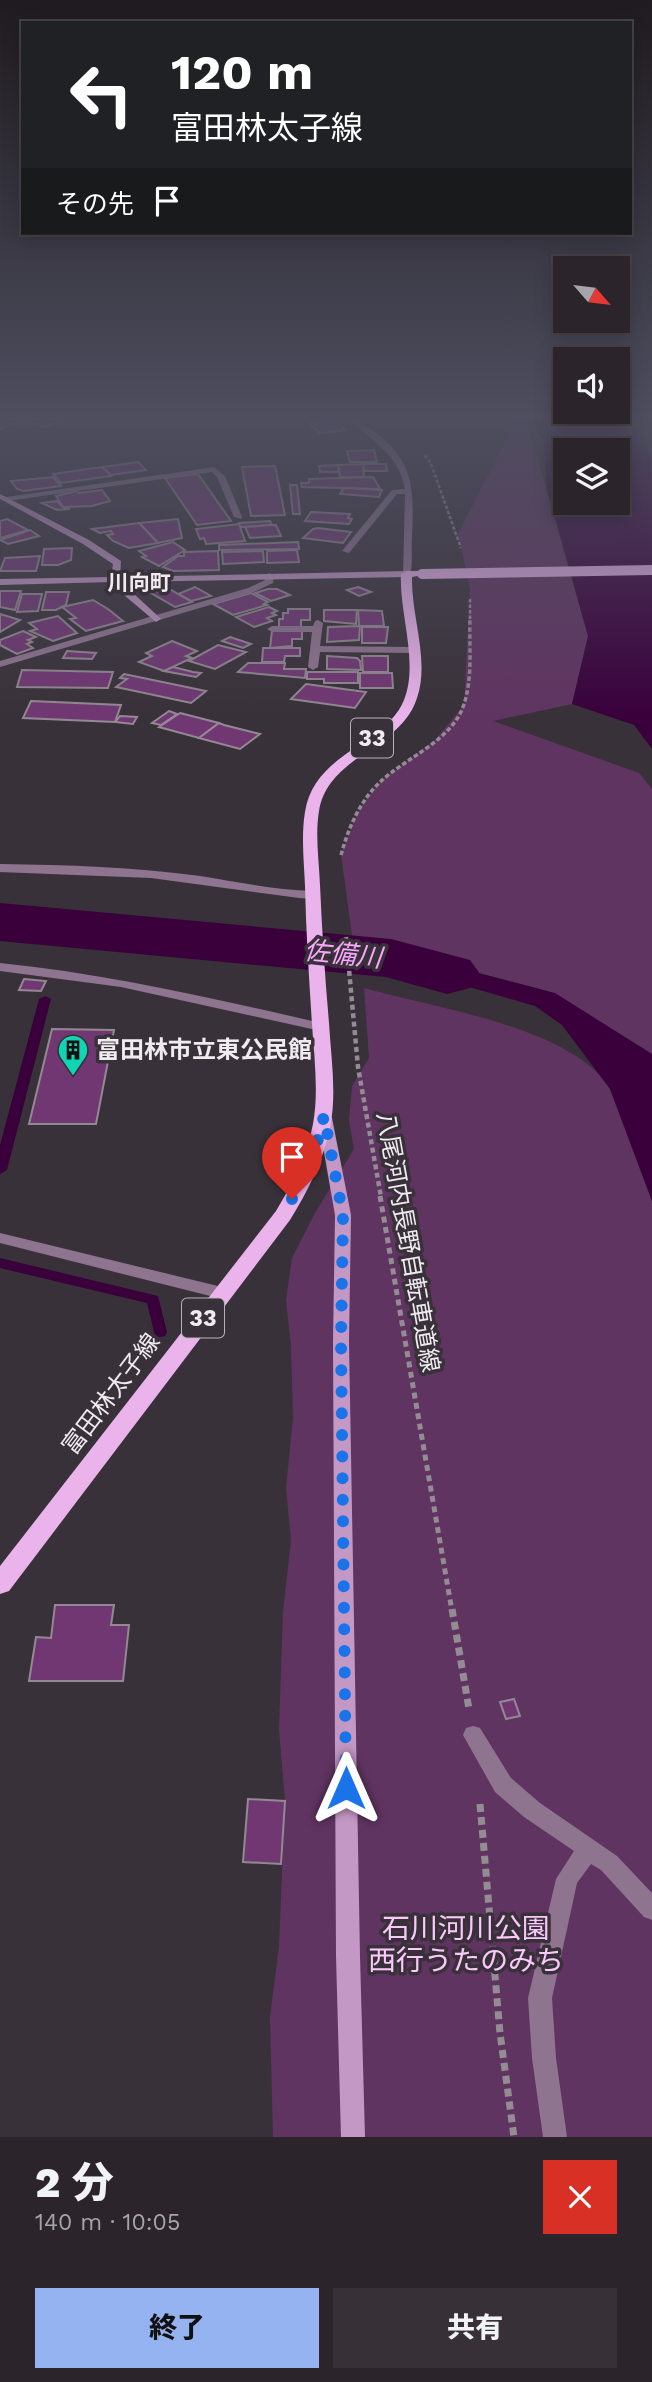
<!DOCTYPE html>
<html lang="ja">
<meta charset="utf-8">
<style>
body{margin:0;font-family:"Work Sans","Noto Sans JP",sans-serif;background:#373137;color:#f1f3f6;height:100vh;display:flex;flex-direction:column;font-size:26px;white-space:nowrap}
*{box-sizing:border-box;margin:0}
p{font-size:23px;color:#a6a5a9}
.icon{flex:none;width:38px;height:38px;fill:none;stroke:currentColor;stroke-width:2;stroke-linecap:round;stroke-linejoin:round}
.map{position:relative;height:2137px;overflow:hidden}
.side{display:flex;flex-direction:column;background:#2b252b;flex:1}
.side>*{flex:none}
.hud{position:absolute;left:21px;top:21px;width:611px;height:214px;border-radius:0px;box-shadow:0 4px 18px #0003,0 0 0 2px #474247;background:#202124;color:#fff;overflow:hidden}
.needle{width:46px;rotate:118deg}
.controls{position:absolute;left:553px;top:256px;display:grid;gap:14px}
.controls a{display:grid;place-items:center;width:77px;height:77px;border-radius:0px;background:#2b252b;box-shadow:0 4px 18px #0003,0 0 0 2px #474247;font-size:35px}
.pin{position:absolute;display:grid;place-items:center;width:60px;height:60px;color:#fff;margin:-72px -30px;border-radius:50% 50% 50% 0;rotate:-45deg;box-shadow:0 0 7px #0007}
.pin .icon{rotate:45deg}
.me{position:absolute;width:77px;margin:-38px;rotate:0deg;stroke-linejoin:round;filter:drop-shadow(0 0 5px #0008)}
.turn{display:flex;align-items:center;gap:24px;height:147px;padding:0 35px;font-size:32px}
.turn .icon{width:91px;height:91px;stroke-width:2.5}
.turn b{display:block;font-size:49px;line-height:60px}
.then{display:flex;align-items:center;height:66px;padding:0 35px;background:#0003;gap:14px;font-size:26px}
.round{display:grid;place-items:center;flex:none;width:74px;height:74px;border-radius:0px;background:#373137}
.headline{display:flex;align-items:center;justify-content:space-between;height:119px;padding:0 35px}
h1{font-size:42px;font-weight:800;line-height:52px}
.primary-button{display:flex;gap:14px;margin-top:auto;padding:14px 35px}
.primary-button a{flex:1;height:80px;border-radius:0px;background:#95b2f1;color:#111;font-size:28px;font-weight:800;line-height:80px;text-align:center}
.primary-button a+a{background:#373137;color:#f1f3f6}
.map>svg:first-child{display:block}
.green{fill:#603461}
.water{fill:#39003c;fill-rule:evenodd}
.lines{fill:none;stroke-linecap:round;stroke-linejoin:round}
.stream{fill:#39003c;fill-rule:evenodd}
.river{fill:#39003c;fill-rule:evenodd}
.building{fill:#713773;stroke:#938992;stroke-width:2}
.path-far4{stroke:#938c93;stroke-width:2.5;stroke-dasharray:3.5 2;stroke-linecap:butt}
.path-far3{stroke:#938c93;stroke-width:3.5;stroke-dasharray:4.5 2.5;stroke-linecap:butt}
.path-far2{stroke:#938c93;stroke-width:4.5;stroke-dasharray:5 3.5;stroke-linecap:butt}
.path-far1{stroke:#938c93;stroke-width:5;stroke-dasharray:6 4.5;stroke-linecap:butt}
.path{stroke:#938c93;stroke-width:7;stroke-dasharray:8 5;stroke-linecap:butt}
.lane{fill:#8f7490;fill-rule:evenodd}
.street{fill:#8f7490;fill-rule:evenodd}
.secondary{fill:#c398c4;fill-rule:evenodd}
.primary{fill:#ebb3ec;fill-rule:evenodd}
.primary-bridge{stroke:#ebb3ec;stroke-width:10}
.route{stroke:#1a73e8;stroke-width:12;stroke-dasharray:0 21.6}
.labels{text-anchor:middle;dominant-baseline:central;stroke-width:7;stroke-linejoin:round;paint-order:stroke}
.far-neighbourhood-label{font-size:21px;font-weight:bold;fill:#f0ebf0;stroke:#393139}
.shield{fill:#393139;stroke:#b9b3b9;stroke-width:2}
.shield-label{font-size:23px;font-weight:bold;fill:#f0ebf0}
.poi-label{font-size:24px;font-weight:bold;fill:#f0ebf0;stroke:#393139;text-anchor:start}
.street-label{font-size:24px;fill:#f0ebf0;stroke:#393139}
.water-label{font-size:26px;font-style:italic;fill:#fba7fc;stroke:#393139}
.near-park-label{font-size:28px;fill:#fac8fb;stroke:#393139}
</style>
<div class="map">
<svg width="652" height="2137" viewBox="0 0 652 2137">
<rect width="100%" height="100%" fill="#393139"/>
<g class="green">
<polygon points="499,419 526,419 588,636 572,704 493,721 639,773 652,789 652,1054 540,989 391,950 354,950 341,854 358,811 371,793 384,778 436,739 464,705 470,588 458,534 508,436"/>
<path d="M364,988c66,19 210,39 246,101l42,112v936h-379l-3,-120 9,-71 6,-145 -6,-72 4,-117 8,-72 -5,-52 7,-70 -2,-72 -5,-46 6,-42 23,-45 39,-64 -5,-29 3,-34 17,-28z"/>
</g>
<g class="water">
<path d="M531,419h97l24,38v292l-18,-24 -62,-21 16,-68 -42,-151 -2,-42zM565,450h53v52h-53z"/>
<polygon points="354,950 391,950 555,993 652,1054 652,1201 610,1089 562,1025 535,1006 389,964 356,959"/>
</g>
<g class="lines">
<g class="stream">
<polygon points="45,996 51,999 7,1170 0,1174 0,1145 39,999"/>
<polygon points="0,1258 158,1296 167,1332 165,1336 160,1337 155,1336 147,1303 0,1268"/>
</g>
<polygon class="river" points="0,903 391,939 470,960 480,974 470,988 447,994 386,977 0,941"/>
</g>
<g class="building">
<polygon points="0,419 31,419 0,429"/>
<polygon points="31,419 59,419 64,420 44,427 25,421"/>
<polygon points="334,420 346,430 320,433 309,423"/>
<polygon points="374,450 377,462 350,462 347,451"/>
<polygon points="138,462 146,470 111,475 103,467"/>
<polygon points="363,464 386,464 387,471 364,471"/>
<polygon points="363,464 364,477 340,477 338,465"/>
<polygon points="338,465 339,472 320,472 319,466"/>
<polygon points="275,466 285,515 251,516 242,467"/>
<polygon points="102,467 111,476 61,483 53,474"/>
<polygon points="198,474 231,521 197,525 165,478"/>
<polygon points="53,477 61,486 24,491 17,489 11,481"/>
<polygon points="373,477 380,489 302,487 301,483 309,483 309,479"/>
<polygon points="290,485 297,485 300,514 293,514"/>
<polygon points="344,488 382,490 379,497 340,494"/>
<polygon points="102,490 110,501 92,506 63,507 56,496 77,491 79,493"/>
<polygon points="57,501 63,507 70,509 57,510 42,503"/>
<polygon points="311,512 350,514 348,518 352,519 349,524 305,521"/>
<polygon points="7,519 28,530 0,538 0,521"/>
<polygon points="178,519 182,538 158,543 139,523"/>
<polygon points="270,521 272,525 245,527 240,527 239,523"/>
<polygon points="139,523 158,543 129,548 113,541 107,535 113,534 111,531 100,533 92,529"/>
<polygon points="239,524 245,541 206,544 204,538 200,539 196,529"/>
<polygon points="272,525 276,525 281,536 250,538 245,527"/>
<polygon points="318,528 351,532 343,543 303,538 313,529"/>
<polygon points="30,530 39,536 8,544 0,540"/>
<polygon points="173,542 185,550 159,566 142,557 146,556 139,551"/>
<polygon points="298,542 299,549 219,550 219,545"/>
<polygon points="72,548 71,560 58,565 42,565 44,549"/>
<polygon points="297,550 299,562 267,563 267,551"/>
<polygon points="218,551 219,570 173,571 163,567 178,556 184,556 184,552"/>
<polygon points="263,551 264,562 223,564 222,552"/>
<polygon points="40,556 36,571 0,571 5,558"/>
<polygon points="195,587 211,596 191,601 178,594"/>
<polygon points="358,587 371,592 359,596 347,590"/>
<polygon points="168,588 178,594 192,602 175,607 151,593"/>
<polygon points="268,589 277,589 290,595 271,601 255,593"/>
<polygon points="0,591 21,591 15,610 0,607"/>
<polygon points="46,592 69,592 66,605 56,610 42,610"/>
<polygon points="251,593 268,602 264,604 267,605 233,615 213,604"/>
<polygon points="22,594 42,594 38,611 17,612"/>
<polygon points="93,600 108,609 123,621 86,631 70,619 76,618 62,607"/>
<polygon points="269,607 277,611 272,613 276,615 267,618 272,621 254,627 236,617"/>
<polygon points="288,609 310,609 310,620 301,620 301,627 279,627 279,619 283,619 283,613 288,613"/>
<polygon points="324,610 357,610 356,624 324,621"/>
<polygon points="358,610 382,611 384,626 359,626"/>
<polygon points="0,614 20,620 0,632"/>
<polygon points="58,616 77,633 53,641 30,631 37,629 29,623"/>
<polygon points="360,626 359,640 327,642 328,627"/>
<polygon points="362,627 388,627 386,643 362,643"/>
<polygon points="23,631 36,637 28,640 32,642 27,644 33,648 17,654 0,645 0,640"/>
<polygon points="272,631 302,631 302,639 292,639 292,646 270,648"/>
<polygon points="230,637 251,644 243,648 222,641"/>
<polygon points="172,641 197,651 186,656 192,658 164,671 139,662 152,656 146,653"/>
<polygon points="218,645 246,652 215,669 189,661"/>
<polygon points="263,648 300,648 300,656 285,656 284,662 262,662"/>
<polygon points="67,651 96,653 92,659 63,658"/>
<polygon points="327,656 357,658 360,661 361,670 327,669"/>
<polygon points="362,656 388,656 388,672 363,672"/>
<polygon points="248,663 285,663 284,669 306,669 305,678 238,672"/>
<polygon points="173,667 193,672 201,673 196,677 164,671"/>
<polygon points="22,670 113,672 108,688 17,687"/>
<polygon points="307,672 358,672 358,683 324,683 324,679 307,679"/>
<polygon points="360,673 392,673 393,688 360,688"/>
<polygon points="124,674 206,691 191,703 116,687 127,679 120,678"/>
<polygon points="306,684 366,692 355,708 291,699"/>
<polygon points="31,701 121,705 115,722 23,718"/>
<polygon points="169,711 177,714 161,725 152,723"/>
<polygon points="180,713 219,723 199,738 159,727"/>
<polygon points="120,716 137,717 133,724 115,722"/>
<polygon points="219,723 224,725 260,734 240,749 199,738"/>
<polygon points="24,979 46,981 41,991 19,990"/>
<polygon points="52,1029 114,1030 96,1124 29,1124"/>
<polygon points="55,1605 114,1605 111,1625 129,1625 123,1681 29,1681 36,1637 51,1638"/>
<polygon points="514,1699 520,1716 506,1719 500,1702"/>
<polygon points="248,1799 285,1801 281,1864 243,1862"/>
</g>
<g class="lines">
<g class="path-far4">
<polyline points="425,455 431,464 461,548"/>
<polyline points="470,619 470,597"/>
</g>
<path class="path-far3" d="M341,855c7,-26 18,-52 37,-71 26,-26 75,-43 86,-80 9,-27 5,-59 6,-87"/>
<polyline class="path-far2" points="346,937 358,1067 381,1197"/>
<polyline class="path-far1" points="380,1196 452,1611"/>
<g class="path">
<polyline points="452,1609 469,1709"/>
<polyline points="480,1804 500,2033 514,2137"/>
</g>
<polygon class="lane" points="0,1233 222,1287 228,1289 230,1293 228,1297 222,1299 0,1243"/>
<g class="street">
<path d="M348,419c11,0 16,5 24,11 43,31 42,59 40,107 -1,13 1,27 -2,39l-7,-2 2,-80h-8l-48,59 -7,-2 50,-61 13,-1c-6,-35 -33,-48 -57,-70z"/>
<polygon points="214,467 225,476 242,517 241,519 234,517 217,477 212,472 7,501 3,499 7,497"/>
<polygon points="270,573 274,576 273,583 254,592 0,667 0,661 248,588 265,580 267,574"/>
<polygon points="318,620 323,623 320,646 412,647 417,650 412,653 320,652 318,667 313,670 308,667 312,632 272,632 267,629 272,626 313,626 315,621"/>
<path d="M0,864c67,1 134,3 200,12 38,6 75,14 113,15l6,4 -6,4 -14,-1 -148,-20 -151,-6z"/>
<path d="M0,963c109,11 215,36 321,60l7,4 -7,4 -200,-44 -121,-16z"/>
<polygon points="473,1726 480,1728 511,1778 540,1803 617,1856 652,1893 652,1920 644,1917 601,1870 591,1864 577,1883 552,1998 556,2058 567,2137 543,2137 532,2058 528,1998 556,1879 574,1851 524,1817 495,1792 463,1735 466,1728"/>
</g>
<g class="secondary">
<polygon points="0,494 89,540 121,561 120,577 407,571 411,574 407,577 121,582 159,617 161,619 156,622 118,590 112,582 0,585 0,579 111,577 113,564 83,544 0,499"/>
<polygon points="325,1113 332,1118 351,1215 349,1342 360,1956 365,2137 341,2137 336,1956 333,1342 335,1215 318,1118"/>
</g>
<path class="primary" d="M407,571h15l6,3 -16,3c-1,40 18,83 5,121 -16,51 -89,57 -98,113 -4,24 0,50 1,74 2,46 5,92 9,138 2,35 8,70 1,105 -7,33 -22,63 -40,92l-281,371 -9,3v-28l276,-355c16,-27 31,-55 37,-87 6,-33 1,-67 -1,-100 -3,-46 -6,-92 -7,-138 -1,-24 -4,-50 0,-74 9,-60 81,-67 99,-112 15,-38 -5,-86 -3,-126z"/>
<polyline class="primary-bridge" points="422,574 652,570"/>
</g>
<linearGradient id="sky" x2="0" y2="1"><stop stop-color="#1f1b1f"/><stop offset="0.58" stop-color="#4e4e5f"/><stop offset="1" stop-color="#4e4e5f" stop-opacity="0"/></linearGradient>
<rect width="652" height="718" fill="url(#sky)"/>
<g class="lines">
<polyline class="route" points="292,1199 312,1162 324,1116 343,1215 341,1342 346,1788"/>
</g>
<defs>
<g id="building-pin" transform="scale(1.575)"><path d="M0 17L-7.5 6A9.5 9.5 0 1 1 7.5 6Z" fill="#10d5b4" stroke="#393139"/><path d="M-4-6H4V6H1V3H-1V6H-4ZM-2.5-4.3h1.7v1.8h-1.7ZM.8-4.3h1.7v1.8H.8ZM-2.5-1h1.7V.8h-1.7ZM.8-1h1.7V.8H.8Z" fill="#111"/></g>
</defs>
<g fill-rule="evenodd">
<use href="#building-pin" x="73" y="1050"/>
</g>
<g class="labels">
<g class="far-neighbourhood-label">
<text x="139" y="582">川向町</text>
</g>
<g class="shield">
<rect x="351" y="718.5" width="42" height="39" rx="5"/>
<rect x="182" y="1298.5" width="42" height="39" rx="5"/>
</g>
<g class="shield-label">
<text x="372" y="738">33</text>
<text x="203" y="1318">33</text>
</g>
<g class="poi-label">
<text x="96" y="1050">富田林市立東公民館</text>
</g>
<g class="street-label">
<text transform="translate(408 1242) rotate(80)">八尾河内長野自転車道線</text>
<text transform="translate(111 1394) rotate(-53)">富田林太子線</text>
</g>
<g class="water-label">
<text transform="translate(343 954) rotate(6)">佐備川</text>
</g>
<g class="near-park-label">
<text x="466" y="1928">石川河川公園<tspan x="466" dy="32">西行うたのみち</tspan></text>
</g>
</g>
</svg>
<div class="controls">
<a><svg class="needle" viewBox="-14 -14 28 28"><path d="M0-13l5 13h-10z" fill="#e53935"/><path d="M0 13l5-13h-10z" fill="#a6a5a9"/></svg></a>
<a><svg class="icon" aria-label="sound" viewBox="0 0 24 24"><path d="M4 9h4l5-4v14l-5-4H4zM17 9q2 3 0 6"/></svg></a>
<a><svg class="icon" aria-label="layers" viewBox="0 0 24 24"><path d="M12 4l9 5-9 5-9-5zM3 14l9 5 9-5"/></svg></a>
</div>
<div class="pin" style="left:292px;top:1199px;background:#d93025"><svg class="icon" aria-label="arrive" viewBox="0 0 24 24"><path d="M6 21V4h12l-3 4 3 4H6"/></svg></div>
<svg class="me" style="left:346px;top:1788px" viewBox="-20 -20 40 40"><path d="M0-17L14 15 0 8-14 15z" fill="#1a73e8" stroke="#fff" stroke-width="4"/></svg>
<div class="hud">
<div class="turn"><svg class="icon" aria-label="left" viewBox="0 0 24 24"><path d="M17 20v-9H6M10 6l-5 5 5 5"/></svg><div><b>120 m</b>富田林太子線</div></div>
<div class="then">その先<svg class="icon" aria-label="arrive" viewBox="0 0 24 24"><path d="M6 21V4h12l-3 4 3 4H6"/></svg></div>
</div>
</div>
<section class="side">
<div class="headline"><div><h1>2 分</h1><p>140 m · 10:05</p></div><a class="round" style="background:#d93025;color:#fff"><svg class="icon" aria-label="close" viewBox="0 0 24 24"><path d="M6 6l12 12M18 6L6 18"/></svg></a></div>
<div class="primary-button"><a>終了</a><a>共有</a></div>
</section>
